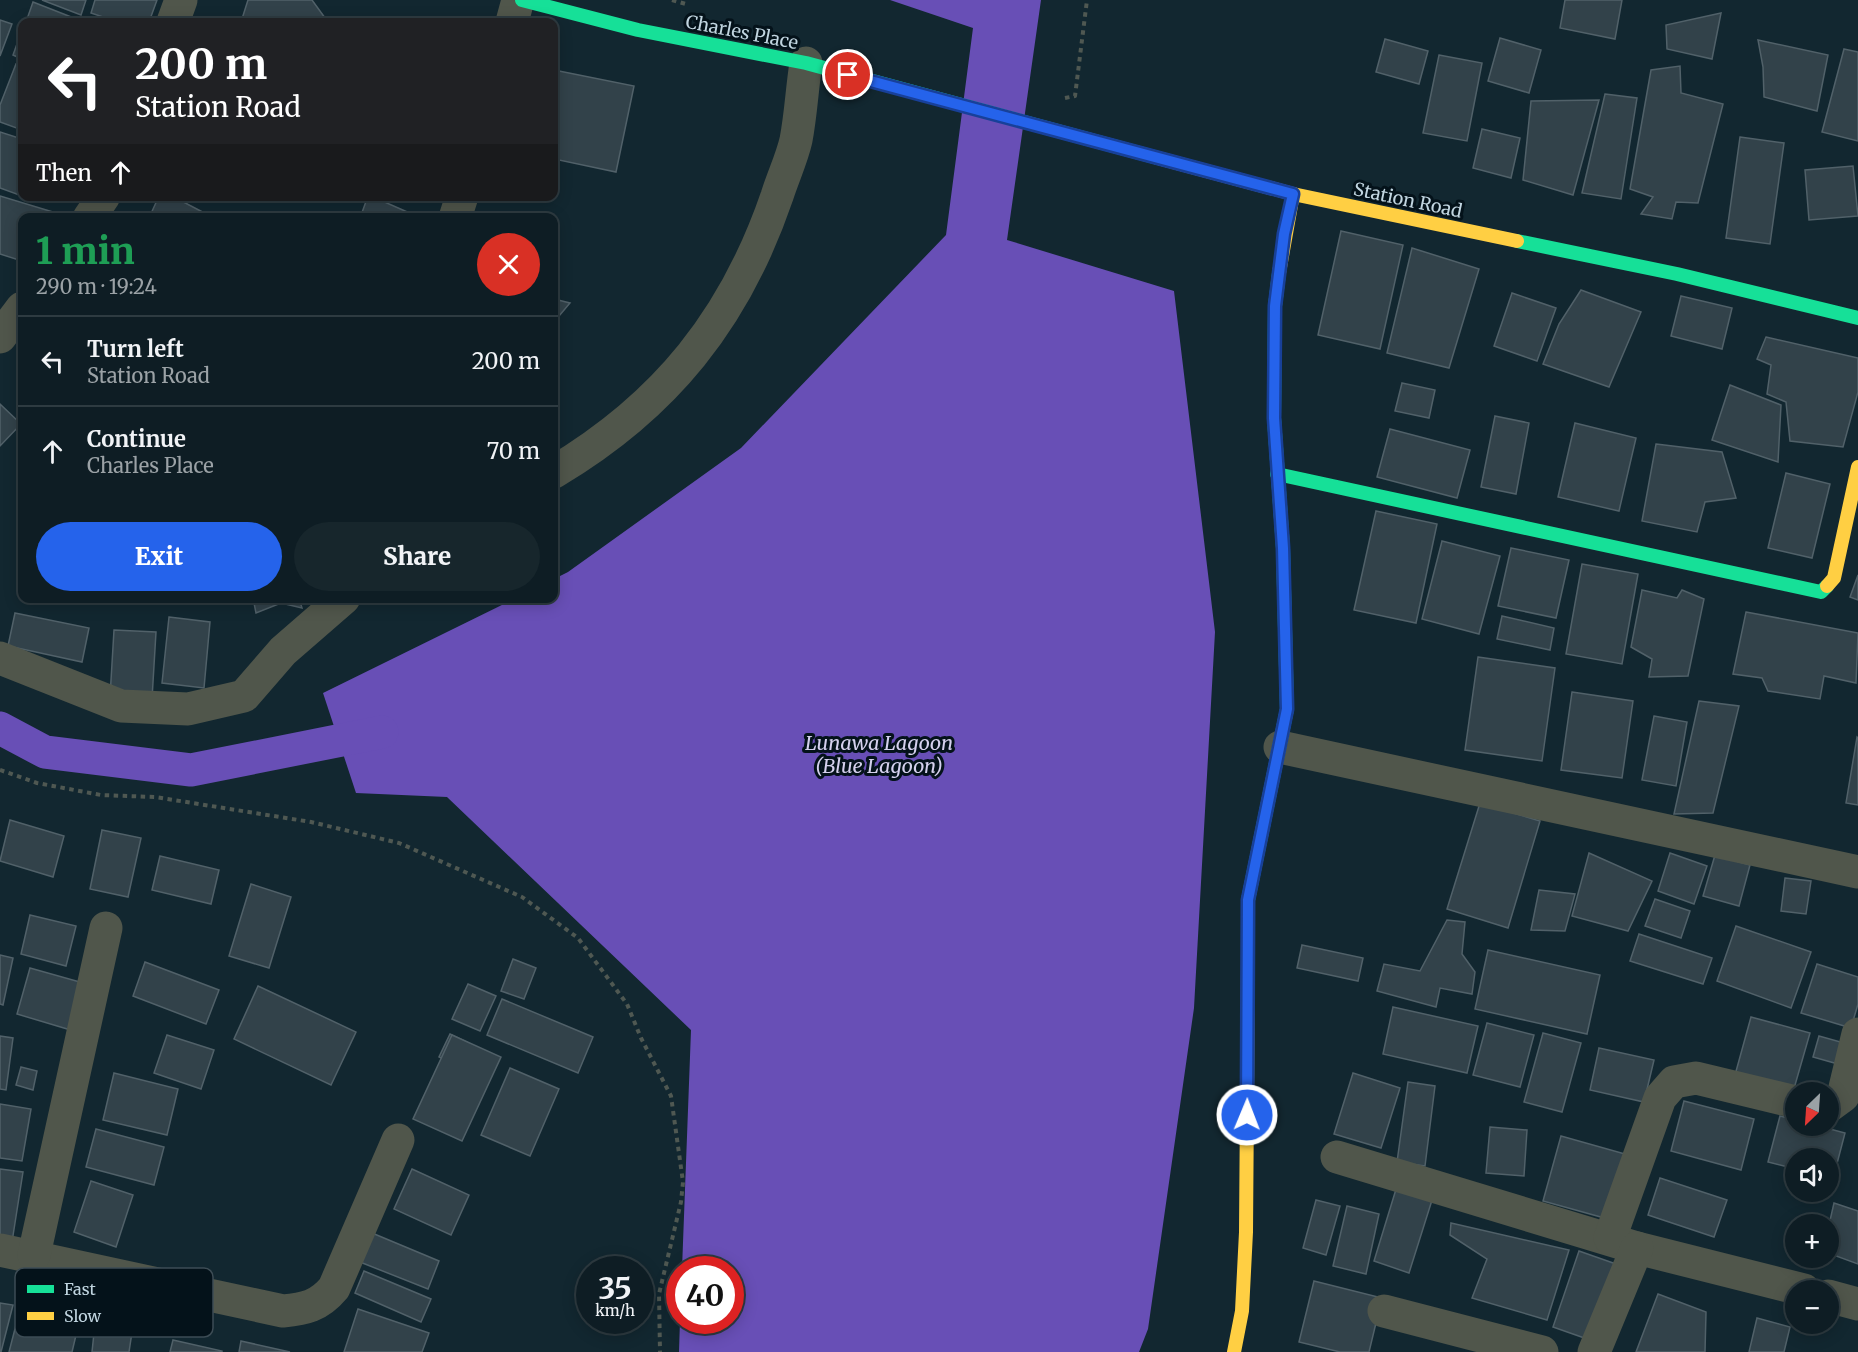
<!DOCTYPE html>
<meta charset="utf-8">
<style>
body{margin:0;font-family:Merriweather,serif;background:#17262c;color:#f1f3f6;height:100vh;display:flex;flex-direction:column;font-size:22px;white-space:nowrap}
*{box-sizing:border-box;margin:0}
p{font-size:20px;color:#9ba2a6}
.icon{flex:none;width:33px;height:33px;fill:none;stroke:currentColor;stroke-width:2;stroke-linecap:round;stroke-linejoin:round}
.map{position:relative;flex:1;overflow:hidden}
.drawer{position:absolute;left:18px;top:213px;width:540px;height:390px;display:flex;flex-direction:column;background:#0e1d24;border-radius:12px;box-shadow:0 3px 15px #0003,0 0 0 2px #2e3b41}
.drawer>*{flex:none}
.top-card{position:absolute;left:18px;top:18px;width:540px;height:183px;border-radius:12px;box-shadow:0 3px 15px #0003,0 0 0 2px #2e3b41;background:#202124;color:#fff;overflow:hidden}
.needle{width:39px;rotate:205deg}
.controls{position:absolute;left:1785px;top:1082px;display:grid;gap:12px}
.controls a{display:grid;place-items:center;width:54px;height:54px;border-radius:50%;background:#0e1d24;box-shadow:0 3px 15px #0003,0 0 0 2px #2e3b41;font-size:30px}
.speed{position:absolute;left:576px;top:1256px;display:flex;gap:12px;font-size:30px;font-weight:700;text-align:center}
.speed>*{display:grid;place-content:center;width:78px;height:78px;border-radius:50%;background:#0e1d24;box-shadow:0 3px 15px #0003,0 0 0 2px #2e3b41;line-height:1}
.speed small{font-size:15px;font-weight:400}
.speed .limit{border:9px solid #d22;background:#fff;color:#111}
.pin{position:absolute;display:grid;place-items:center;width:51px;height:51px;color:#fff;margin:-26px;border:3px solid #fff;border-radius:50%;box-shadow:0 2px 6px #0007}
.me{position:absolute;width:66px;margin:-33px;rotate:1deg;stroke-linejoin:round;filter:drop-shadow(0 0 4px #0008)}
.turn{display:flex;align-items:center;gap:21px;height:126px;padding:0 18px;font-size:27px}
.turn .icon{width:78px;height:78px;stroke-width:2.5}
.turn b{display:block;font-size:42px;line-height:51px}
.then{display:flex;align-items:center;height:57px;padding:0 18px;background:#0003;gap:12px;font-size:22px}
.round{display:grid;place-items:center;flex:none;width:63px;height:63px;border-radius:32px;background:#17262c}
.headline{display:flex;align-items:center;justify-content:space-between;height:102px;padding:0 18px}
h1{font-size:36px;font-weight:800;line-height:45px;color:#1e9e55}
.primary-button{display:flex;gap:12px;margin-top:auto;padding:12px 18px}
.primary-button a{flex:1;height:69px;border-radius:36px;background:#2563eb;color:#fff;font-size:24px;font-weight:800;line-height:69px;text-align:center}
.primary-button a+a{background:#17262c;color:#f1f3f6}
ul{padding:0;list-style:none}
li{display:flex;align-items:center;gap:18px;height:90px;padding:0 18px;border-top:2px solid #2e3b41}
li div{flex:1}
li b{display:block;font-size:22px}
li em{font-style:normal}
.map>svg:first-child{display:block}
.water{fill:#684fb6}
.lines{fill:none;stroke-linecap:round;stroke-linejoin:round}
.canal{stroke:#684fb6;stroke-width:33}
.building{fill:#32424a;stroke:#516169;stroke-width:1.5}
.path{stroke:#4f5852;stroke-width:4;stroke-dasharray:4.5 4.5;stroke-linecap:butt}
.street{stroke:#50564b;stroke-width:33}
.fast{stroke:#16e098;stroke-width:14}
.slow{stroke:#ffcf43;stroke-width:14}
.route-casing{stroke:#184099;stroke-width:15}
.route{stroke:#2563eb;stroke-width:10}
.labels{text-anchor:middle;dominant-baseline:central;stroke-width:6;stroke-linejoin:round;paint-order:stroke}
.street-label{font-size:18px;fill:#c1d5e0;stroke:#04121a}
.water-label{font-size:20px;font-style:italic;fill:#d5d1ee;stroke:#04121a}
.key{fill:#04121a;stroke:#3d4c55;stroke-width:1.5}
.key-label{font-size:16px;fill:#c1d5e0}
</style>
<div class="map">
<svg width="1858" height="1352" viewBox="0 0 1858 1352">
<rect width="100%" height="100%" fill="#122730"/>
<polygon class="water" points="890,0 1041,0 1007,240 1174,291 1215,632 1194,1008 1148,1329 1139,1352 679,1352 680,1320 730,1320 730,1269 682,1269 691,1030 447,797 356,793 323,693 514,599 554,598 554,579 568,572 741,448 946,235 973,28"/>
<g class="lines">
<polyline class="canal" points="0,728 45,752 191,770 382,732"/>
</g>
<g class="building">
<polygon points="42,0 86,0 81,15"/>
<polygon points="95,0 157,0 149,22 118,22 91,13"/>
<polygon points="248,0 312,0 328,22 241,22"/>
<polygon points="1565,0 1622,0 1615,39 1560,28"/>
<polygon points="33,2 84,22 26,22"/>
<polygon points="1721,13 1712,59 1667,49 1666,25"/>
<polygon points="0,20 12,24 0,56"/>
<polygon points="22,30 22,59 13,55"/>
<polygon points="1500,38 1541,50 1529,93 1488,81"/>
<polygon points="1385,39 1428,51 1419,84 1376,72"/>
<polygon points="1758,40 1828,55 1817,111 1764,97 1763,67"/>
<polygon points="1844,49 1858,52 1858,141 1822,132"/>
<polygon points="1439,55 1482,63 1467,141 1423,133"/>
<polygon points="16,64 22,66 22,130 0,122 0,105"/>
<polygon points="1680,66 1681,93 1723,104 1698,203 1676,202 1672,219 1641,214 1653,197 1630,189 1651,70"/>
<polygon points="554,70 634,86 616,172 554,159"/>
<polygon points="1605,94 1637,98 1621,199 1582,193"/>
<polygon points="1599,100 1573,195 1523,180 1531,101"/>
<polygon points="1482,129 1520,138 1511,178 1473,168"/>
<polygon points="0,132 22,139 22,196 0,188"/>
<polygon points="1740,137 1784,143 1770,244 1726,238"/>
<polygon points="1853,166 1858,216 1809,220 1805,170"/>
<polygon points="0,196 53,212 51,218 22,218 22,261 0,254"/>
<polygon points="25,196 43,196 41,202"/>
<polygon points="159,196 172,196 214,218 149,218"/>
<polygon points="368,196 371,196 421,218 360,218"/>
<polygon points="1341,231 1403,245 1380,349 1318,335"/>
<polygon points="1412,248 1479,269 1449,368 1387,353"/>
<polygon points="1581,290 1641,312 1609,387 1543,364 1559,324"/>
<polygon points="1512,293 1556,308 1537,361 1494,346"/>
<polygon points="1681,296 1732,308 1722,349 1671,336"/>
<polygon points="554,299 570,303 554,322"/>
<polygon points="1766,337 1858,358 1858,392 1843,447 1790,441 1786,402 1767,394 1771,365 1757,359"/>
<polygon points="1402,383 1435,390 1429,418 1395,411"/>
<polygon points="1730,385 1781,405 1778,462 1712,440"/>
<polygon points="0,404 21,424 0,446"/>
<polygon points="1495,416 1529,423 1516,494 1481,487"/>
<polygon points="1575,423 1636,438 1619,511 1558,497"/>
<polygon points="1390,429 1470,450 1457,498 1377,477"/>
<polygon points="1656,444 1722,452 1736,498 1705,502 1697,532 1642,521"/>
<polygon points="1786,473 1830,484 1812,558 1768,548"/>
<polygon points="1376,511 1437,524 1416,623 1354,610"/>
<polygon points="21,523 22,523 22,570 18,570"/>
<polygon points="1442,541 1500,556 1479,634 1422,619"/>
<polygon points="1511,548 1569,560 1556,618 1498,606"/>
<polygon points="1582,564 1638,574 1622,664 1566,654"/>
<polygon points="1858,575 1858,600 1850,597"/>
<polygon points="1642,590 1677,598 1682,590 1704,599 1688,676 1649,677 1652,659 1631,647"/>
<polygon points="83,598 125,598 125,603 83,602"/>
<polygon points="253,598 299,598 302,608 281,603 256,613"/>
<polygon points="1746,612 1858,633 1856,683 1824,676 1820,699 1768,691 1762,678 1733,674"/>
<polygon points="15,613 89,628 82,662 8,646"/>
<polygon points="1502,616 1554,628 1550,650 1497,639"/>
<polygon points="169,617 210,622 204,688 162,683"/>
<polygon points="114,630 156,632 152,699 110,697"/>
<polygon points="1478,657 1555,668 1542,761 1465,750"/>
<polygon points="1572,692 1633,701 1622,778 1561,770"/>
<polygon points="1699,701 1739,706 1713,813 1674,814"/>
<polygon points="1654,716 1687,722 1676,786 1642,780"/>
<polygon points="1857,737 1858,738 1858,805 1846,803"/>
<polygon points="1480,803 1540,821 1508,928 1447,909"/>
<polygon points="10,820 64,836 53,877 0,861"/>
<polygon points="102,830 141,838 128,897 90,889"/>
<polygon points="1589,853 1652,881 1628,931 1572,916"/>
<polygon points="1670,853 1707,866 1694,904 1658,891"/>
<polygon points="1715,855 1750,865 1739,906 1703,896"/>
<polygon points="160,856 219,870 211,904 152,890"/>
<polygon points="1785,878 1811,881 1806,914 1781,911"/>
<polygon points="251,884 291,897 269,968 229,956"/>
<polygon points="1539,890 1575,894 1565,931 1531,930"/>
<polygon points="1655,899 1690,911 1681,938 1645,926"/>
<polygon points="30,915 76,926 66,966 21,954"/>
<polygon points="1447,920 1465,922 1462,954 1475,972 1472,994 1440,988 1436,1007 1377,991 1384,964 1420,971"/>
<polygon points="1736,926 1811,952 1791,1008 1717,981"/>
<polygon points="1639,934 1712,958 1703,984 1630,961"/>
<polygon points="1302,945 1363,958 1358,981 1297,968"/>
<polygon points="1488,950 1600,975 1587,1034 1475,1009"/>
<polygon points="0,955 13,958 3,1005 0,1004"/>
<polygon points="513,959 536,968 524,999 501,991"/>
<polygon points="145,962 219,990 206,1024 133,996"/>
<polygon points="1817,964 1858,977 1858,1004 1851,1028 1801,1013"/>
<polygon points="30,968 87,984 74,1031 17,1014"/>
<polygon points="468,984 496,996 480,1031 452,1019"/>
<polygon points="258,986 356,1032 331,1085 234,1039"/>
<polygon points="502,999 593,1037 578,1073 487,1035"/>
<polygon points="1393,1007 1478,1026 1467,1073 1383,1054"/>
<polygon points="1751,1017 1810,1033 1793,1092 1735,1075"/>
<polygon points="1487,1023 1534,1035 1520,1087 1473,1075"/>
<polygon points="1543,1033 1581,1043 1562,1112 1524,1102"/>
<polygon points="450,1034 491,1054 479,1077 439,1057"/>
<polygon points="167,1035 214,1050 201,1089 154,1073"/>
<polygon points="452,1035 501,1057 462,1141 413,1119"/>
<polygon points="0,1036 13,1038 6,1090 0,1089"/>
<polygon points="1819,1036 1844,1043 1838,1064 1813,1057"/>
<polygon points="1599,1048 1654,1060 1644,1102 1590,1090"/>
<polygon points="21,1067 37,1071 33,1090 16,1085"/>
<polygon points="510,1068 559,1089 530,1156 481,1135"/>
<polygon points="114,1073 178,1089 167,1135 103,1120"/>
<polygon points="1353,1073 1400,1088 1381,1148 1334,1134"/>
<polygon points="1408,1082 1435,1086 1425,1166 1397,1162"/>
<polygon points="1684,1101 1754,1119 1741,1170 1671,1151"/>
<polygon points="0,1104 31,1109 22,1161 0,1158"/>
<polygon points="1780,1116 1796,1120 1796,1125 1815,1125 1845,1133 1833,1179 1828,1178 1828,1158 1796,1158 1796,1169 1768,1162"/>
<polygon points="1490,1127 1527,1130 1524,1176 1486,1173"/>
<polygon points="96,1129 164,1147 154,1185 86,1167"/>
<polygon points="1561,1136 1625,1154 1608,1219 1543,1201"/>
<polygon points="0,1169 23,1172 12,1242 0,1240"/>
<polygon points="412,1169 469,1195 451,1235 394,1209"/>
<polygon points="1660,1178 1727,1200 1714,1237 1648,1215"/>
<polygon points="91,1181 133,1195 116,1247 74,1232"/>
<polygon points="1397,1186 1433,1197 1409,1273 1374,1261"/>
<polygon points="1316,1200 1340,1206 1326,1255 1303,1248"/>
<polygon points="1834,1203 1858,1211 1858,1264 1828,1253 1828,1229"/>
<polygon points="1347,1206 1379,1214 1366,1274 1333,1266"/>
<polygon points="1451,1223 1569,1250 1547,1320 1472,1298 1487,1259 1450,1235"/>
<polygon points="372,1233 439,1261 428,1289 360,1262"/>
<polygon points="1579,1251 1616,1264 1590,1340 1553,1327"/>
<polygon points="364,1271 431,1299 421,1322 355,1293"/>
<polygon points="1314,1281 1382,1298 1369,1352 1340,1352 1299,1342"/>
<polygon points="24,1294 82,1310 72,1352 9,1352"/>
<polygon points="1658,1294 1706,1312 1705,1352 1636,1352"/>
<polygon points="0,1303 13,1305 1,1352 0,1352"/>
<polygon points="358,1309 429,1333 422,1352 344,1352"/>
<polygon points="96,1314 134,1319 129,1352 92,1352"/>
<polygon points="1757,1318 1790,1327 1784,1352 1749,1352"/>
<polygon points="173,1340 222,1351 222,1352 170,1352"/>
<polygon points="241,1341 290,1352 239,1352"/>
</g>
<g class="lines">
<g class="path">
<polyline points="672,0 686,4"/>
<polyline points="1065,98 1075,96 1087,0"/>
<polyline points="0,770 37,783 101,795 155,797 311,822 399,843 522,897 578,938 627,1004 641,1038 671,1096 683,1182 681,1202 659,1294 660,1352"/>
</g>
<g class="street">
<polyline points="173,22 181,0"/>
<polyline points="512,22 518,0"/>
<polyline points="89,218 104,196"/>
<polyline points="455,218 462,196"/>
<polyline points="0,337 22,308"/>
<path d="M554,472c111,-66 181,-153 223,-276 6,-19 15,-38 19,-56 5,-26 6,-52 10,-77"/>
<polyline points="0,658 121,706 188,709 244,696 283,651 344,598"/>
<polyline points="1280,747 1858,872"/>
<polyline points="1828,1107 1843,1096 1858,1034"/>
<polyline points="1337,1157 1637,1248 1804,1290"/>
<polyline points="1610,1238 1660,1098 1674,1082 1696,1078 1796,1102"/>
<path d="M0,1250l283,61c22,-2 36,-5 51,-23l64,-148"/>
<polyline points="34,1255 106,928"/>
<polyline points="1828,1296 1858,1304"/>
<polyline points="1384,1311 1542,1352"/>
<polyline points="1594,1352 1637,1248"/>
</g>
<g class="fast">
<polyline points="522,0 638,30 806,63 1158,158"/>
<polyline points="1517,241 1677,274 1858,318"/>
<polyline points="1277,474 1821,592 1827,586"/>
<polyline points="1248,970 1248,900 1287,709 1283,548 1274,418 1275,306 1279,273"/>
</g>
<g class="slow">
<polyline points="1158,158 1293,194 1517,241"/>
<polyline points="1279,273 1293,194"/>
<polyline points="1827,586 1834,578 1858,467"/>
<polyline points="1234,1352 1242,1311 1246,1232 1248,970"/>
</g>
</g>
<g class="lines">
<g class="route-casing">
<polyline id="route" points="848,75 1293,194 1284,234 1275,306 1274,418 1283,548 1287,709 1248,900 1247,1115"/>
</g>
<use href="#route" class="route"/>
</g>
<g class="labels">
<g class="street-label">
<text transform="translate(742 32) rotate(11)">Charles Place</text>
<text transform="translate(1408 200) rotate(12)">Station Road</text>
</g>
<g class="water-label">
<text x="879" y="742">Lunawa Lagoon<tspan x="879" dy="23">(Blue Lagoon)</tspan></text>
</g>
</g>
<rect x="15" y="1268" width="198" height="69" rx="9" class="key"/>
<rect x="27" y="1285" width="27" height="8" fill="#16e098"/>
<rect x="27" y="1312" width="27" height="8" fill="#ffcf43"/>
<g class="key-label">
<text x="64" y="1295">Fast</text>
<text x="64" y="1322">Slow</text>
</g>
</svg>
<div class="controls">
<a><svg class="needle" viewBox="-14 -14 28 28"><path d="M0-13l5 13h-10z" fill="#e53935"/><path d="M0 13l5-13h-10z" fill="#9ba2a6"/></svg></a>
<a><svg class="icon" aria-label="sound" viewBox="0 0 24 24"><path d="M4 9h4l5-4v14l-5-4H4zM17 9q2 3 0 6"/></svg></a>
<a>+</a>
<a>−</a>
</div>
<div class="speed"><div>35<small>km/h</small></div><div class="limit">40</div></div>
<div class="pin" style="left:848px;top:75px;background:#d93025"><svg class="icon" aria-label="arrive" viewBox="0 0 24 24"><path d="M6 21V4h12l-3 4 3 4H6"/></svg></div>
<svg class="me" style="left:1247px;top:1115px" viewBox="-20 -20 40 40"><circle r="17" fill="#2563eb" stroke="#fff" stroke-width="3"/><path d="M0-11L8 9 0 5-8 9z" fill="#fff"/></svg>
<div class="top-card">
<div class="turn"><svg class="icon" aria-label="left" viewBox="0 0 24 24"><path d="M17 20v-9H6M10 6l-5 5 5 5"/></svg><div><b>200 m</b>Station Road</div></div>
<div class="then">Then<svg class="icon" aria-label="ahead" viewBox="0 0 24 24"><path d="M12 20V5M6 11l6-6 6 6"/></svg></div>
</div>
<section class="drawer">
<div class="headline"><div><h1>1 min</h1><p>290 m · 19:24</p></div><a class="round" style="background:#d93025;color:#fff"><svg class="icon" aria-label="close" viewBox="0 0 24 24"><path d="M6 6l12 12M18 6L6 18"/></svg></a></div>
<ul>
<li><svg class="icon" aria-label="left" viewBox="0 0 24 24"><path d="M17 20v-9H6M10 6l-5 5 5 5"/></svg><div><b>Turn left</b><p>Station Road</p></div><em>200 m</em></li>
<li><svg class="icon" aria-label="ahead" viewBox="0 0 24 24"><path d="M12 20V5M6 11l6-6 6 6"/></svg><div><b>Continue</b><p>Charles Place</p></div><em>70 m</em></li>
</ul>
<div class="primary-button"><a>Exit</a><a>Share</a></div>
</section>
</div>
